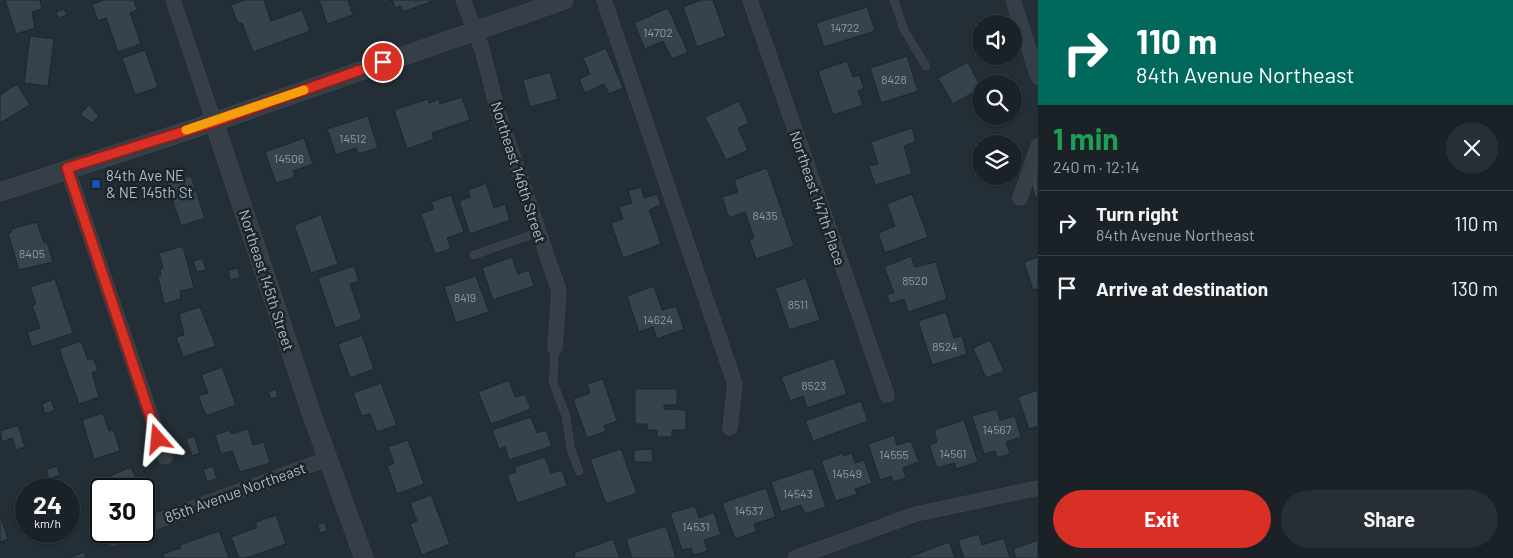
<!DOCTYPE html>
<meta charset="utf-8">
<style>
body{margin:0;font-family:Barlow,sans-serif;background:#272f34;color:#f1f3f6;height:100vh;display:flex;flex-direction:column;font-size:19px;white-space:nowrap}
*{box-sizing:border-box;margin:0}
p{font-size:16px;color:#9fa4a8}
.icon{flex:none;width:28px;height:28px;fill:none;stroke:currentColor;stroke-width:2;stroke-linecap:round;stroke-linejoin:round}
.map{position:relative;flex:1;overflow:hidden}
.details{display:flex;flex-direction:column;background:#1a2228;width:475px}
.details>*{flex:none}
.top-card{background:#00695c;color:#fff;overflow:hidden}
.fabs{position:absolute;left:972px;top:15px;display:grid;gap:10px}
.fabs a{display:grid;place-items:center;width:50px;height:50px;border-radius:50%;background:#1a2228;box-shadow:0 1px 4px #0004,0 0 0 1px #383f45;font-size:25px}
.speed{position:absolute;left:15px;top:478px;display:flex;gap:10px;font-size:25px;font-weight:700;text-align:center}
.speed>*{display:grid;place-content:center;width:65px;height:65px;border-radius:50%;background:#1a2228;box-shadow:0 1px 4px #0004,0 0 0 1px #383f45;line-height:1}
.speed small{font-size:12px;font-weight:400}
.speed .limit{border:2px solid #111;border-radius:8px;background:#fff;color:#111}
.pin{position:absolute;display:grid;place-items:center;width:42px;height:42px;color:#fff;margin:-21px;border:2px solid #fff;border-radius:50%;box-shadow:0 1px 5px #0007}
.me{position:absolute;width:55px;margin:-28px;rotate:342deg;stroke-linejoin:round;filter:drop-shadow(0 0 4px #0008)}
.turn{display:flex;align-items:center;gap:18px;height:105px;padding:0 15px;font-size:22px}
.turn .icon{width:65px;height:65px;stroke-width:2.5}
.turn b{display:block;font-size:35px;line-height:42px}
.round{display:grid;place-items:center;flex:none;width:52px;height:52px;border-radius:26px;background:#272f34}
.summary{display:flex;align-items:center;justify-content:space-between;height:85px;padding:0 15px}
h1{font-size:30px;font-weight:700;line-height:38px;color:#1e9e55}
.action{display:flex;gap:10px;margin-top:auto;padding:10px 15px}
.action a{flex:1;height:58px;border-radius:30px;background:#d93025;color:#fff;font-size:20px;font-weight:700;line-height:58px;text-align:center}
.action a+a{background:#272f34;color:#f1f3f6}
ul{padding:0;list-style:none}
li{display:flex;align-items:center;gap:15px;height:65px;padding:0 15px;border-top:1px solid #383f45}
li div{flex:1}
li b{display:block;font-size:19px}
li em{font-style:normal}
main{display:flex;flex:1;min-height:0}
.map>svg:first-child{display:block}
.building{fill:#36424c;stroke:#1e262d}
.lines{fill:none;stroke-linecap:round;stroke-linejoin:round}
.service-casing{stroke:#434b53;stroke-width:8}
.minor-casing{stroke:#434b53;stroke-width:15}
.tertiary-casing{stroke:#434b53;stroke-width:19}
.service{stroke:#363f47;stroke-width:7}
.minor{stroke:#363f47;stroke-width:14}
.tertiary{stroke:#363f47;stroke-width:18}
.route-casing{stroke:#8d1f18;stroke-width:12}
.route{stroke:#d93025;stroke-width:9}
.slow{stroke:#f59e0b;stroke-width:9}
.transit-dot{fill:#1a4fb4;stroke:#1c242b;stroke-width:2}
.labels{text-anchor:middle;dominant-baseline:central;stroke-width:5;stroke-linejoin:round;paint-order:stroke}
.number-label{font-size:12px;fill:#909aa3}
.street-label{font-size:15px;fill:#b1bac3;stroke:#1c242b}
.poi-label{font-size:15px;fill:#b1bac3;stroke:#1c242b;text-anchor:start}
</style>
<main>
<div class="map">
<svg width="1038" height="558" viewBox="0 0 1038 558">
<rect width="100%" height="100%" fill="#232e36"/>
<g class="building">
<polygon points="5,0 40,0 42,9 32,12 35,28 16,34"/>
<polygon points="134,0 137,10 130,13 141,44 118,52 106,18 98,21 92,5 103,0"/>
<polygon points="244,0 264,0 271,21 302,10 310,31 253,52 242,23 238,24 231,5"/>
<polygon points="319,0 348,0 353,15 327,24"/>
<polygon points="384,0 430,0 430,2 403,12 401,6 395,8 392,0 385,3"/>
<polygon points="701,0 713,0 726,36 697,47 683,7"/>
<polygon points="867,7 875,31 824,47 816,23"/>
<polygon points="668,8 688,52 672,59 663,41 645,49 634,23"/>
<polygon points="64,9 67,15 58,18 56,12"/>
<polygon points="30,36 54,39 48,86 24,83"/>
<polygon points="606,48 623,88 609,94 604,84 585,93 579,79 590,74 583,58"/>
<polygon points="145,50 158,87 135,95 122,58"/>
<polygon points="907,56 918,91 881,103 870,68"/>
<polygon points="847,61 853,77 859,75 864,88 858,91 863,105 833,115 818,71"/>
<polygon points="968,62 981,88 953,104 938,78"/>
<polygon points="550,72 558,99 530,107 523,80"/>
<polygon points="17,84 30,105 0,123 0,95"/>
<polygon points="462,97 470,120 432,133 434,139 407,149 394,110 428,99 429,103 439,99 440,104"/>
<polygon points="739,101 749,123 738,128 748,150 726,160 705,117"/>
<polygon points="89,105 99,116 92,123 80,114"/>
<polygon points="368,116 378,148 358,154 356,148 336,155 327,129"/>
<polygon points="912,128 916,142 904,146 912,174 875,185 869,166 878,164 871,142"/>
<polygon points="304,138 313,164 293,171 295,177 276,183 265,152"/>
<polygon points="767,168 794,246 756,259 749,240 754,238 745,212 729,218 722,197 738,192 734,180"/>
<polygon points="1038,172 1038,196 1035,197 1029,174"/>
<polygon points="191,176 205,218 181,226 167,183"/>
<polygon points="486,183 494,208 505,204 510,220 470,234 459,201 470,197 468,190"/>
<polygon points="641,187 644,198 657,194 661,205 649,210 661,244 623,258 611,223 623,219 619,207 632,203 628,191"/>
<polygon points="912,194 928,237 885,253 878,233 895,226 887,204"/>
<polygon points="451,195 464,232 447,238 451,249 435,254 421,214 434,209 431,202"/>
<polygon points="321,215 338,264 311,273 294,225"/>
<polygon points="37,222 44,243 47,242 53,262 19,270 8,233 12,232 11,229"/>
<polygon points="183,246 194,288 180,291 181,299 164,304 158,276 161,275 160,269 163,268 159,253"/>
<polygon points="911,256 915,267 936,262 947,299 908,312 904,299 890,304 887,295 894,293 884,267"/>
<polygon points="512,257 518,274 529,270 534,286 493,300 482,268"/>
<polygon points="1038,257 1038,289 1033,290 1024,262"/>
<polygon points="203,258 206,270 197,272 193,261"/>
<polygon points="354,266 359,281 350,284 362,319 335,328 318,278"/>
<polygon points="238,268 240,278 230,280 228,270"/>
<polygon points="476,276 489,312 456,323 444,287"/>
<polygon points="806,278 820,320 789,330 775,288"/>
<polygon points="55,279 73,333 32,347 27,332 40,328 32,305 36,304 30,287"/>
<polygon points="654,286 662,310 676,306 684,329 657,339 653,327 639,332 627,296"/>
<polygon points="200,307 216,346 183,357 176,337 184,335 179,314"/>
<polygon points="946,312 954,338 962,336 967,354 932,365 918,321"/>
<polygon points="362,335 374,369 350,378 338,344"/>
<polygon points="990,340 1004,371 986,378 973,348"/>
<polygon points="81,341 88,360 93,358 98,370 92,373 99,397 79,404 59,349"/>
<polygon points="834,358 847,394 807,408 803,396 790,401 781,377"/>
<polygon points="222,367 236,405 206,416 198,396 208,393 201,375"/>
<polygon points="603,379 617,421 604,426 606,431 587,438 573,399 590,393 587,384"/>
<polygon points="509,380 515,397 525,394 531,409 491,424 478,392"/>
<polygon points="381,383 397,425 377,432 370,414 362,416 353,393"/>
<polygon points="276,389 278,397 271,399 268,392"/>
<polygon points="635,389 677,389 677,405 664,405 664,409 686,410 686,430 672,430 672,437 657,437 657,430 647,430 647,424 635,424"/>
<polygon points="1038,390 1038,426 1029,429 1018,397"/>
<polygon points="51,400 55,410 45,414 42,404"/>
<polygon points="861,401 868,421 813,441 805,421"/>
<polygon points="997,409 1000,420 1015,416 1021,437 1006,442 1010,454 997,458 995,451 984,454 972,416"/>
<polygon points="103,413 109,431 114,430 120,451 94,459 82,420"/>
<polygon points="531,417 537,433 546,430 552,446 509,460 505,447 499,449 492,430"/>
<polygon points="964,420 978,462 956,469 954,463 937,468 929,445 937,442 934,430"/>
<polygon points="18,425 25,447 16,450 12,438 2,442 0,431"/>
<polygon points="248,429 253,445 264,442 270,463 240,472 232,451 221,454 215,435 230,430 231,434"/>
<polygon points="894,435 897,445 911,441 919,462 903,468 906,478 893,482 891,476 880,480 868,444"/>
<polygon points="194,436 200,453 192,456 186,439"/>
<polygon points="408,440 424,484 397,494 387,466 394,463 388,447"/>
<polygon points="621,449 637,493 606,504 590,459"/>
<polygon points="652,449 653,462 634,462 634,450"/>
<polygon points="843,453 844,456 852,453 855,463 864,460 872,483 855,489 857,494 836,501 821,461"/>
<polygon points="545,457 551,473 562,470 567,486 517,503 507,475 516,472 514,467"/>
<polygon points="57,466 60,475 49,479 46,470"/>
<polygon points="213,466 217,479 207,482 203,469"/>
<polygon points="131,467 139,487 134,489 104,489 100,480"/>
<polygon points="813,468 826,507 805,514 801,505 781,512 771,482"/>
<polygon points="766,488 776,517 754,524 757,531 735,539 722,503"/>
<polygon points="431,495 450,544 422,555 410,524 417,521 410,503"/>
<polygon points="695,506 699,518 714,512 721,535 704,540 708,551 693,555 691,548 682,550 670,513"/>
<polygon points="276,515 286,544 246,558 239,558 231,537 256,528 256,522"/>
<polygon points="1,518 8,539 0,542 0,519"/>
<polygon points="325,522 327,531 320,533 318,524"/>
<polygon points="666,526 676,558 632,558 626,539"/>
<polygon points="219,531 229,558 164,558 163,554 181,548 180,545"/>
<polygon points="979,534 982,545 1004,538 1010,558 964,558 958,540"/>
<polygon points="613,539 620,558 575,558 574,553"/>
<polygon points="1038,540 1038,558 1016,558 1013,549"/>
<polygon points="949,542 955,558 909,558 909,557"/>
<polygon points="84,552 86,558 68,558"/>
</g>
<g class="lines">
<g class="service-casing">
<g id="service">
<polyline points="894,0 904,30 926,66"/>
<polyline points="474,255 539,232"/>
<polyline points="555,348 553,382 566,416 571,450 579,471"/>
</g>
</g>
<g class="minor-casing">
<g id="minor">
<polyline points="173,0 214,122"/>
<polyline points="463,0 482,49 498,112 559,291 555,348"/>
<polyline points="604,0 735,384 730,428"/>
<polyline points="750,0 887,395"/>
<polyline points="1013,0 1038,77"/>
<polyline points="67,168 165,457"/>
<polyline points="1020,198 1038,146"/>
<polyline points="144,526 327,459"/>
<polyline points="113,538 131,531"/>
<polyline points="795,558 916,514 1038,488"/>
</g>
</g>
<g class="tertiary-casing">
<g id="tertiary">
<polyline points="214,122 312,415 364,558"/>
<polyline points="0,192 214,122 564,0"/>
</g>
</g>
<use href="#service" class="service"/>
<use href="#minor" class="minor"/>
<use href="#tertiary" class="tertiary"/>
</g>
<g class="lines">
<g class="route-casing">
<polyline id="route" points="158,439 67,168 214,122 383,62"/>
</g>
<use href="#route" class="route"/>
<polyline class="slow" points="186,130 304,90"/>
</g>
<rect class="transit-dot" x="91" y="179" width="10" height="10" rx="2.5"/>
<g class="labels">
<g class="number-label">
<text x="845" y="27">14722</text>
<text x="658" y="32">14702</text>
<text x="894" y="79">8428</text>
<text x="353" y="138">14512</text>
<text x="289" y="158">14506</text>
<text x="765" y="215">8435</text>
<text x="32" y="253">8405</text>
<text x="915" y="280">8520</text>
<text x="465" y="297">8419</text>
<text x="798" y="304">8511</text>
<text x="658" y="319">14624</text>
<text x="945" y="346">8524</text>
<text x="814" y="385">8523</text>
<text x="997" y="429">14567</text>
<text x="953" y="453">14561</text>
<text x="894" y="454">14555</text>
<text x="847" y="473">14549</text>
<text x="798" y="493">14543</text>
<text x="749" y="510">14537</text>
<text x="696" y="526">14531</text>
</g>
<g class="street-label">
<text transform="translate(519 172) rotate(72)">Northeast 146th Street</text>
<text transform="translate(818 198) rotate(71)">Northeast 147th Place</text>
<text transform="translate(267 280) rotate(72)">Northeast 145th Street</text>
<text transform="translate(235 492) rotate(-20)">85th Avenue Northeast</text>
</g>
<g class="poi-label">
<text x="106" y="175">84th Ave NE<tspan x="106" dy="17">&amp; NE 145th St</tspan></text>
</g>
</g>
</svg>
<div class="fabs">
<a><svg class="icon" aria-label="sound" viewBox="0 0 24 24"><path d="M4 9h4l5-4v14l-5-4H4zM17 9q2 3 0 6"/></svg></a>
<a><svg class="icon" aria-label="search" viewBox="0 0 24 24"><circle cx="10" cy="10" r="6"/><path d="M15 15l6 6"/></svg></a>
<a><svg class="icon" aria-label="layers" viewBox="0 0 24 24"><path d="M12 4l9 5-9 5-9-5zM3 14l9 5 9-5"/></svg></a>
</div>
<div class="speed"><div>24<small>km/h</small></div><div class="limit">30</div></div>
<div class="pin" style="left:383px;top:62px;background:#d93025"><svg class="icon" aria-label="arrive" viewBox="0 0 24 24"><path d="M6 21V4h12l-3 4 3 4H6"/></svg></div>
<svg class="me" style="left:158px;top:439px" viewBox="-20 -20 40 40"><path d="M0-17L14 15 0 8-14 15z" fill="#d93025" stroke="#fff" stroke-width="4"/></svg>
</div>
<section class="details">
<div class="top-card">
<div class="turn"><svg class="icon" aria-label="right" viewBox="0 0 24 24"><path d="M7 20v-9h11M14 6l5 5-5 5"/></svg><div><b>110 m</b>84th Avenue Northeast</div></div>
</div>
<div class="summary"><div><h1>1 min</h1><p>240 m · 12:14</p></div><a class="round"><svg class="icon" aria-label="close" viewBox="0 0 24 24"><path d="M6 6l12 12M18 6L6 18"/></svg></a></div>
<ul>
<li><svg class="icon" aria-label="right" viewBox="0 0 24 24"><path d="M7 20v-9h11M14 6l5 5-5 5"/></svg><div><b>Turn right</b><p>84th Avenue Northeast</p></div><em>110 m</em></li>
<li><svg class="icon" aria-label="arrive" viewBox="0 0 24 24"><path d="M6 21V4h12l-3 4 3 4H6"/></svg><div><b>Arrive at destination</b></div><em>130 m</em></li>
</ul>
<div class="action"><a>Exit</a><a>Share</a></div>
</section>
</main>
